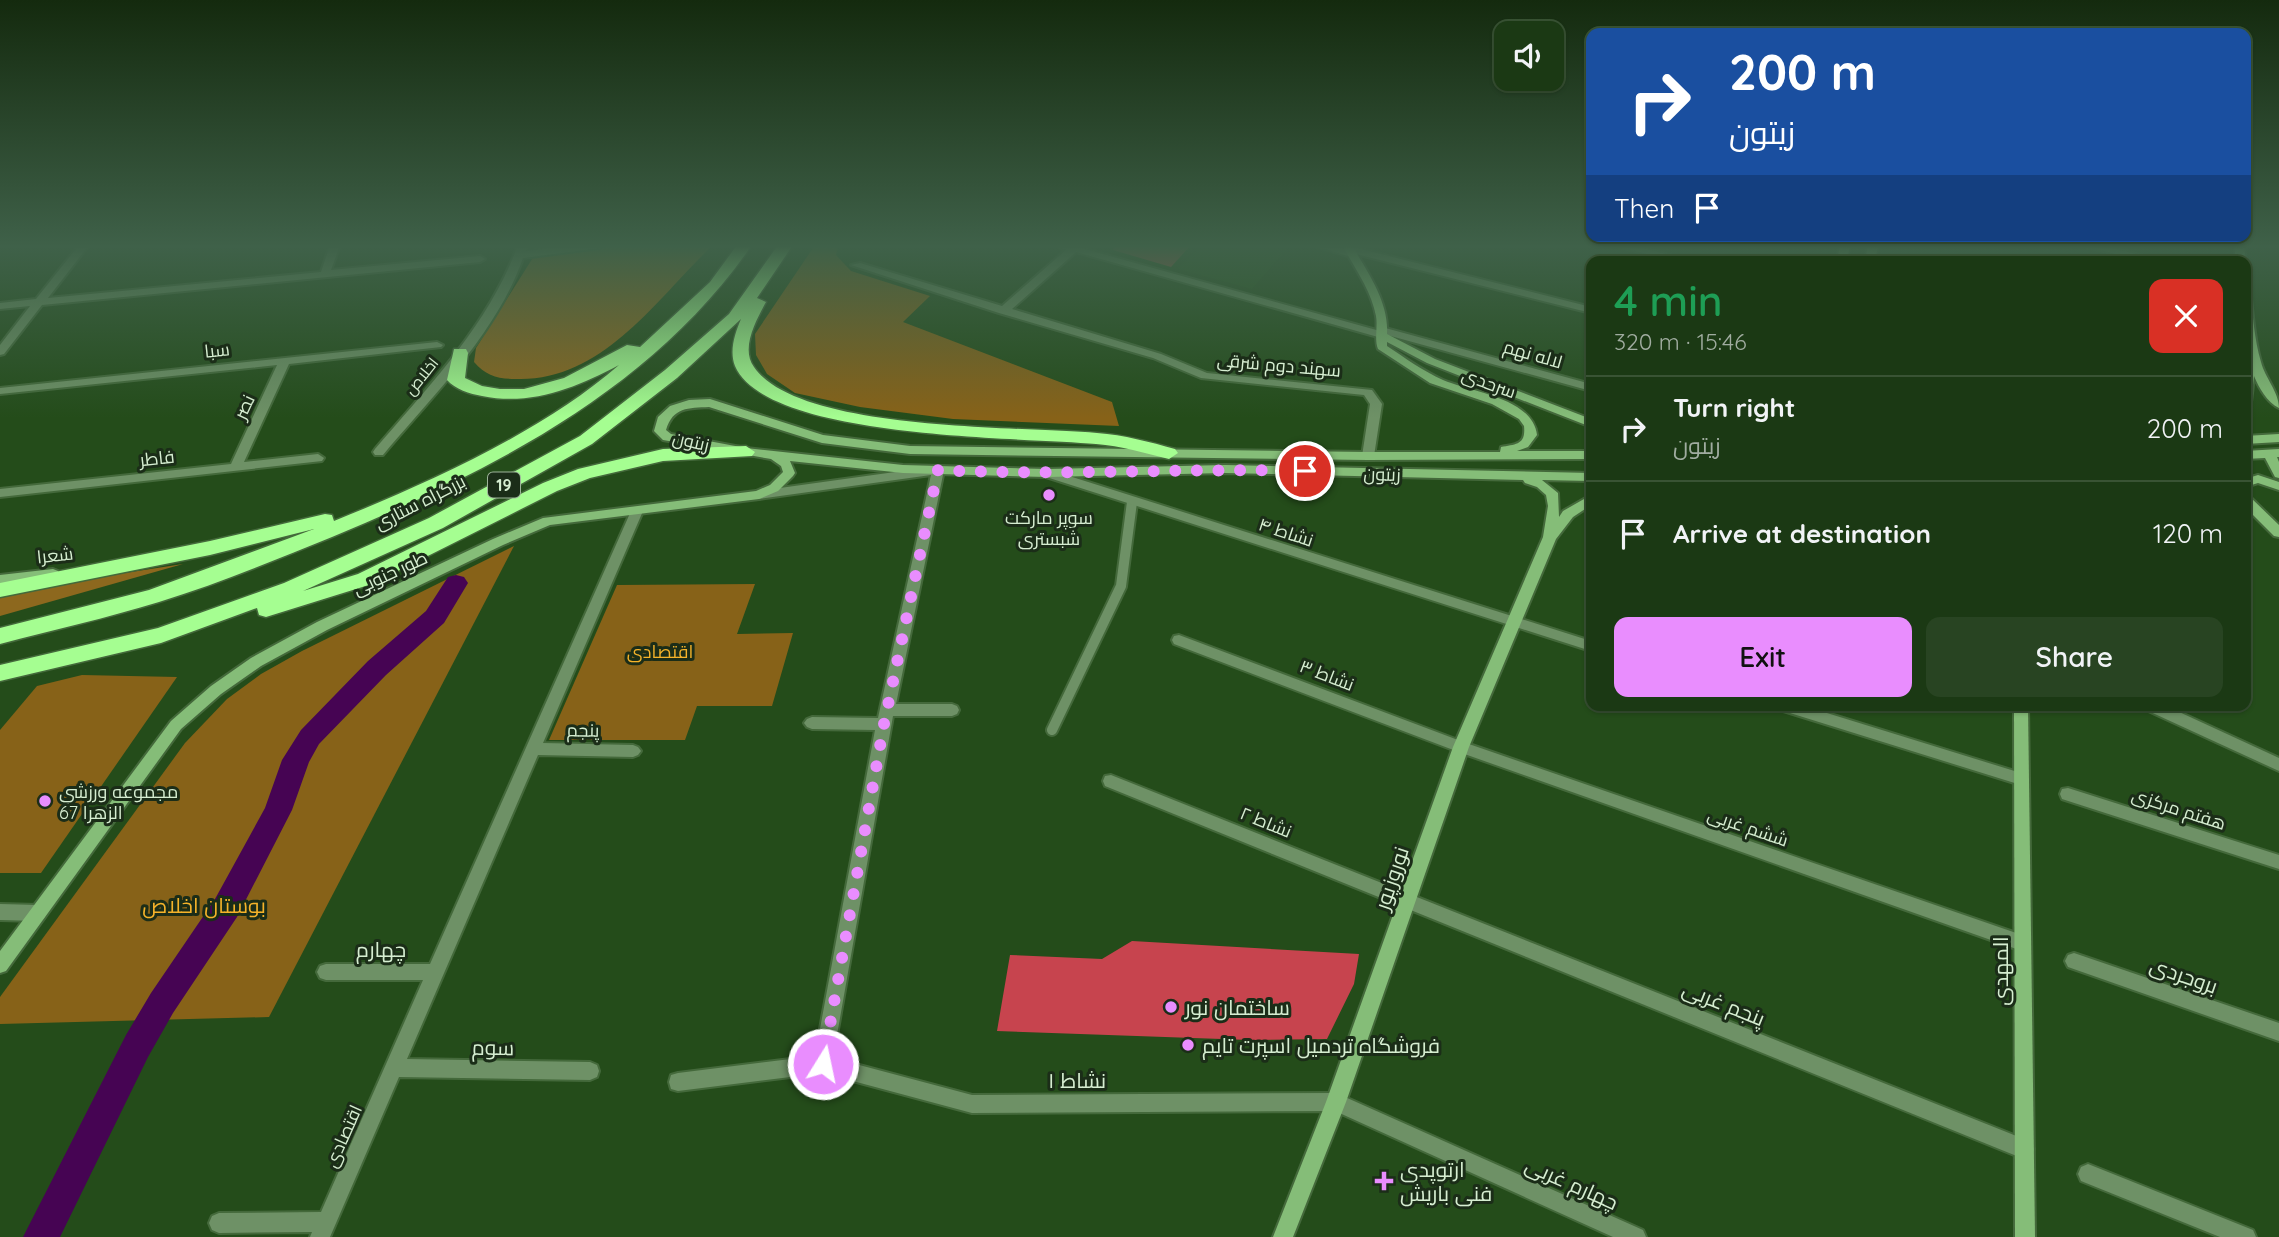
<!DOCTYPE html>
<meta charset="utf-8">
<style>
body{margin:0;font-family:Quicksand,Cairo,sans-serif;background:#284422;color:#f1f3f6;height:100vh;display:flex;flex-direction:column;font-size:26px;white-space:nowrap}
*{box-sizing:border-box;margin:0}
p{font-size:23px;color:#a0aca0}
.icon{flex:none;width:38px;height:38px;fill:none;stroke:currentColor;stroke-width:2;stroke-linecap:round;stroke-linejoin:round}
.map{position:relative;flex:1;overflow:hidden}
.drawer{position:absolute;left:1586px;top:256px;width:665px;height:455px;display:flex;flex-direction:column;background:#1b3914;border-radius:14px;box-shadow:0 2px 5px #0004,0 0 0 2px #395334}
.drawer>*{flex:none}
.guide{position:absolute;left:1586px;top:28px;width:665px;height:214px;border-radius:14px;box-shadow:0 2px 5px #0004,0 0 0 2px #395334;background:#1a4fa0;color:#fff;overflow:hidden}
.fabs{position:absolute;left:1494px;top:21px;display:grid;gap:14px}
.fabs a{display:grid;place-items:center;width:70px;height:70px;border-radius:14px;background:#1b3914;box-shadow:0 2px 5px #0004,0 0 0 2px #395334;font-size:35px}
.pin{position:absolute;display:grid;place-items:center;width:60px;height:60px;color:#fff;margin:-30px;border:4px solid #fff;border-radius:50%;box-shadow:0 2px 7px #0007}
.me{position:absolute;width:77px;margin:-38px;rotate:10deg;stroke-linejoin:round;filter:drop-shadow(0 0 5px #0008)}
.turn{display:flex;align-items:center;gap:24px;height:147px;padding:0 28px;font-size:32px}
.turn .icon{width:91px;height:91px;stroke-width:2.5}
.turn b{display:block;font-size:49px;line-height:60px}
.then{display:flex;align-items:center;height:66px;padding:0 28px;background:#0003;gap:14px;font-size:26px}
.round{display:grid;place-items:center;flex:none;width:74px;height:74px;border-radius:14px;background:#284422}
.overview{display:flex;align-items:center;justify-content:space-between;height:119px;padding:0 28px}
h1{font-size:42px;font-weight:600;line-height:52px;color:#1e9e55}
.primary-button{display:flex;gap:14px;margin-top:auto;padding:14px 28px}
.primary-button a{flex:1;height:80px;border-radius:14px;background:#e98dfe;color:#111;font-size:28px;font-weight:600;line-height:80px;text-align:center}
.primary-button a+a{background:#284422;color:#f1f3f6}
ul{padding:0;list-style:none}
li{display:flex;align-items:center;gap:21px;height:105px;padding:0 28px;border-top:2px solid #395334}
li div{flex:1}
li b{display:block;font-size:26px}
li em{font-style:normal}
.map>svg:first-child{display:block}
.built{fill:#26541b}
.green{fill:#876218}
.forest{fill:#8d681e}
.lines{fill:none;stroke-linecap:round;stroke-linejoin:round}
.canal{fill:#460453;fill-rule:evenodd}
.building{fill:#c7444e}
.lane-casing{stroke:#44693b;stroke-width:14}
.street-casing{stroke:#44693b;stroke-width:4}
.secondary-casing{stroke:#44693b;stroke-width:4}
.highway-casing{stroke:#44693b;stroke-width:3}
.lane{stroke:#6e9166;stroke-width:10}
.street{fill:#6e9166;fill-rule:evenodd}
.secondary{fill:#85bd78;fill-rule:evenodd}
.highway{fill:#a5fe91;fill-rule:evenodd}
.route{stroke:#e98dfe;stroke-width:12;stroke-dasharray:0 21.6}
.poi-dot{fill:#e98dfe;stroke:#1b2d18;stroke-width:2.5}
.labels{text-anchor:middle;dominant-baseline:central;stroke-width:6;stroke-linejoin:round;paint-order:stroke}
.far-street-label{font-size:16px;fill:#d6eed1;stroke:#1b2d18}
.shield{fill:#1b2d18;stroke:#9eb49a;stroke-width:2}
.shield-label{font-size:16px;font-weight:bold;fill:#d6eed1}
.street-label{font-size:18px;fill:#d6eed1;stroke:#1b2d18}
.poi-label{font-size:18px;fill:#d6eed1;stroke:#1b2d18}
.park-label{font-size:18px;fill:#f5b32a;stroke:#1b2d18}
.near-street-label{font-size:21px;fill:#d6eed1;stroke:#1b2d18}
.near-park-label{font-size:21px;fill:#f5b32a;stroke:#1b2d18}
.near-poi-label{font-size:21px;fill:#d6eed1;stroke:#1b2d18;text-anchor:start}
</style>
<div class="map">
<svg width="2279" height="1237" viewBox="0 0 2279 1237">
<rect width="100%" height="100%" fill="#244c1a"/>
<polygon class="built" points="1202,245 1282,245 1289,247 1252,289 1178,269"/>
<g class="green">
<polygon points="815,245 838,245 836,255 851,271 930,296 903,322 1112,402 1119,426 953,419 860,407 795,393 767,374 756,355 755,334"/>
<polygon points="514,546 269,1017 0,1024 0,997 185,743 227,699 261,674 302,651"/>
<polygon points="755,584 737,634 793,633 772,706 697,706 685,740 549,740 617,585"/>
<polygon points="82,675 177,677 41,873 0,873 0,730 37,686"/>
</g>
<g class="forest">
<path d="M621,245h92c-56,53 -110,137 -197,134 -18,0 -30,-3 -42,-17l2,-14 58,-92z"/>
<polygon points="183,564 0,616 0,598 92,578"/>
</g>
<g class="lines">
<polygon class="canal" points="456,575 464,577 468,583 444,623 386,675 319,744 309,762 292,810 237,917 173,1013 148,1057 60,1237 23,1237 126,1035 151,993 215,899 265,808 282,760 301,730 368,661 426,611 448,577"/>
</g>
<g class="building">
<polygon points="1114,245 1191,245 1171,267 1113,250"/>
<polygon points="1132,941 1359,954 1354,984 1327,1039 1250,1040 997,1031 1010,955 1102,959"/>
</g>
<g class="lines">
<g class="lane-casing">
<polyline id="lane" points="1052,730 1121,586 1132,502"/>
</g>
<g class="street-casing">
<g id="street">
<polygon points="79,245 89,245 48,298 321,272 330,245 340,245 331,270 480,256 485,259 480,262 42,305 4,354 0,355 0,345 30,306 0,309 0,303 36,299"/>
<path d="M518,245h10l-2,6 51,-6h28l-5,3 -77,10c-26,75 -89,136 -140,197h-8l-2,-3 2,-3c54,-63 114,-125 143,-204z"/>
<polygon points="1055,245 1083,245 1081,248 1380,331 1385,328 1389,329 1591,384 1591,391 1387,335 1382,338 1378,337 1076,252 1012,309 1161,354 1207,373 1372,390 1382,404 1374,456 1368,460 1362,456 1370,404 1364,395 1201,378 1153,358 999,313 851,265 860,263 1002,306 1066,250"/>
<polygon points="1313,245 1329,245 1344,249 1349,246 1591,307 1591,313 1356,254 1351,257"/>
<polygon points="1613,245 1631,245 1692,261 1673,261"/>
<polygon points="2080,245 2099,245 2164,261 2144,261"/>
<polygon points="437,342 443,345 441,347 289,364 244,462 318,454 324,458 322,461 0,497 0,489 231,464 277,365 0,394 0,388"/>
<polygon points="938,466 944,470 896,704 952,704 957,706 959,710 957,714 952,716 893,716 833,1058 972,1095 1336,1093 1643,1230 1646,1237 1613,1237 1335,1111 972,1113 823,1073 678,1091 671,1089 669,1082 671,1075 678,1073 815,1056 875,730 812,729 807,727 804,723 807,719 812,717 878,718 931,475 759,499 753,495 759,491"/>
<polygon points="1047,469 1591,641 1591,651 1043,476 1041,473"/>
<polygon points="637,507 643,511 543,743 633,745 638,747 641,751 638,755 633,757 538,755 407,1059 590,1062 597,1065 599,1071 597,1077 590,1080 399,1077 330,1237 310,1237 312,1232 219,1233 212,1230 209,1223 212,1216 219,1213 321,1212 423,980 326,980 320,978 317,972 320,966 326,964 430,964 631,511"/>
<polygon points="1179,635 1466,743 2022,935 2028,937 2031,943 2028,949 2022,951 1456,751 1174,644 1172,640 1174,636"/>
<polygon points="1775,705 1801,705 2021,773 2027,775 2029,779 2027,783 2021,785 1777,709"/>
<polygon points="2142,705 2164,705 2279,758 2279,771 2144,709"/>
<polygon points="1111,775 2024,1139 2031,1142 2034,1149 2031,1156 2024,1159 1105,786 1103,781 1105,776"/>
<polygon points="2068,788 2279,855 2279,869 2062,799 2060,794 2062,789"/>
<polygon points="0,904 38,905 44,908 47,913 44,918 38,921 0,920"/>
<polygon points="2074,953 2279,1023 2279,1041 2068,967 2065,961 2068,955"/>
<polygon points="2088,1164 2253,1230 2256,1237 2220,1237 2081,1181 2078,1174 2081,1167"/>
</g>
</g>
<g class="secondary-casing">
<g id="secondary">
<path d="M1342,245h10c15,27 37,56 35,89l48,25 156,60v8l-164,-64 -40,-21v4c18,12 36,25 56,34 28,12 90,18 94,55l-9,12 -11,4h74v8l-223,1 -458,-6 -88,-11 -113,-36c-21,1 -36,0 -43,23l5,4 75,14 157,17 144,4 178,-4 366,8v8l-49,-1 16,13 1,24 4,-6 28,-16v10l-18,12 -17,22 -87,208 -123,355 -53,135h-20l53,-135 127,-355 90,-210 5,-31 -2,-11 -9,-8 -12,-4 -2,-3 -298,-7 -178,4 -144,-4 -113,-12 5,12 -2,3 -15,15 -19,8 -209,26 -47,20 -176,85 -66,36 -40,28 -40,35 -175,242 -6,2v-22l171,-230 40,-35 40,-28 66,-36 176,-83 50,-21 213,-27 14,-6 13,-13 -2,-6 -10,-7 -108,-19 -9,-9 4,-14 12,-11 19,-6 21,-1 113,36 87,11 458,6h132l1,-5c15,-3 25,-2 23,-21l-5,-7 -27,-15 -62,-21 -52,-34c-4,-10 0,-22 -2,-33 -5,-26 -22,-49 -34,-71z"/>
<polygon points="1840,245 1850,245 1847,261 1837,261"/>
<polygon points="1868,245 1878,245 1875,261 1865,261"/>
<polygon points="2234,245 2244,245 2246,261 2245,262 2236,261"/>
<path d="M2245,287l5,3c3,24 4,49 11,72 4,16 18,30 18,46 -12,-6 -20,-20 -25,-32l-3,26 -6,3v-47l3,-4 -3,-12z"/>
<polygon points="2279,434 2279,442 2245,444 2245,436"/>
<polygon points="2279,449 2279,457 2277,457 2279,462 2279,478 2275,477 2265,458 2245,459 2245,451"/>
<polygon points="2258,475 2279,482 2279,490 2258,483 2245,487 2245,479"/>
<polygon points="2245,495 2249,496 2279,525 2279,537 2274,536 2245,507"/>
<polygon points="53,569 58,571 60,574 58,577 0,585 0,575"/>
<polygon points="2014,705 2028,705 2035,1237 2015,1237"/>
</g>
</g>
<g class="highway-casing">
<g id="highway">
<path d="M737,245h15c-100,145 -261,226 -420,292 -57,23 -114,47 -173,65 -52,16 -106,28 -159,42v-16l149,-38 165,-61 -104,26 -210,42v-14l210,-42 115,-27 7,1 2,6c94,-38 208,-89 285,-156 -43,23 -88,41 -137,31 -12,-2 -27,-7 -35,-16l7,-31h12l2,4 -3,25 17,8 18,3h24l40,-11 63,-33 13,2 70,-65z"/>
<path d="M778,245h15l-36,53 9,4c-9,17 -26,46 -12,65 45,65 266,59 343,66 27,2 53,9 78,16l3,4 -9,6c-24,-6 -48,-13 -73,-15 -73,-7 -329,-4 -361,-78 -6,-15 0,-33 6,-47l-64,59 -85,66 -149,84 -140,63 55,-17 185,-91 35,-14 85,-20 83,-3 9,6 -3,4 -89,5 -73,17 -33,13 -185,93 -106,33 -7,-2 -2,-7 -96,35 -161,38v-16l158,-37 126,-45 145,-65 151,-82 85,-66 64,-56z"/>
</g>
</g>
<use href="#lane" class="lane"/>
<use href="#street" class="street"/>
<use href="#secondary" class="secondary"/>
<use href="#highway" class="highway"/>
</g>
<linearGradient id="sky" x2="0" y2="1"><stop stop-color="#142a0e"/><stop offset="0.59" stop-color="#3f6149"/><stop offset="1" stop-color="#3f6149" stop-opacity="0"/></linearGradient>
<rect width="2279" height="418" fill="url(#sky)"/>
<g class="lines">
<path class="route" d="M823,1064l61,-340 54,-254c122,6 245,-2 367,1"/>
</g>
<g class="poi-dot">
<circle cx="1049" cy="495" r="7"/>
<circle cx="45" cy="801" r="7"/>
<circle cx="1171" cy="1007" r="7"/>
<circle cx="1188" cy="1045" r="7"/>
<path d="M1380.5 1170.5h7v7h7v7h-7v7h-7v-7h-7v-7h7z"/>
</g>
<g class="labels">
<g class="far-street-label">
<text transform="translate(421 376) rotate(-51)">اخلاص</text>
</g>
<rect class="shield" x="488" y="472.5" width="32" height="25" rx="5"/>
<g class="shield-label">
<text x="504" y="485">19</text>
</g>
<g class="street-label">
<text transform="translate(217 350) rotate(-6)">سبا</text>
<text transform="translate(1533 354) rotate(16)">لاله نهم</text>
<text transform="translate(1279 365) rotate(5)">سهند دوم شرقی</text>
<text transform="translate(1489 383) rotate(20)">سرحدی</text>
<text transform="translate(244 407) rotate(-65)">نصر</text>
<text transform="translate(691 441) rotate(13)">زیتون</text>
<text transform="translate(157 458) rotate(-6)">فاطر</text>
<text transform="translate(1382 474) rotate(2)">زیتون</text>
<text transform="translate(420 502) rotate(-27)">بزرگراه ستاری</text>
<text transform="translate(1286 532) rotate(18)">نشاط ۴</text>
<text transform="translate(55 555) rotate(-6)">شعرا</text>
<text transform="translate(390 573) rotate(-25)">طور جنوبی</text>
<text transform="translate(1327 675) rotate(21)">نشاط ۳</text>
<text transform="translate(583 730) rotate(1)">پنجم</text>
<text transform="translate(2179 809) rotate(18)">هفتم مرکزی</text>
<text transform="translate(1266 822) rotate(22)">نشاط ۲</text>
<text transform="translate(1748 827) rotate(19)">ششم غربی</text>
<text transform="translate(343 1136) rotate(-66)">اقتصادی</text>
</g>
<g class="poi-label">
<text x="1049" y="517">سوپر مارکت<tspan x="1049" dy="21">شبستری</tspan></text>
<text x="59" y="791" text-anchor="start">مجموعه ورزشي<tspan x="59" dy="21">الزهرا 67</tspan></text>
</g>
<g class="park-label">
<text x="660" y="651">اقتصادی</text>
</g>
<g class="near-street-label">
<text transform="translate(1391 878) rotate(-71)">نوروزپور</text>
<text x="381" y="949">چهارم</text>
<text transform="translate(2000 971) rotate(-90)">المهدی</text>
<text transform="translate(2184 975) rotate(19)">بروجردی</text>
<text transform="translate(1724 1003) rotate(22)">پنجم غربی</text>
<text transform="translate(493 1047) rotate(1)">سوم</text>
<text x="1077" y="1080">نشاط ۱</text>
<text transform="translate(1572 1183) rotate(24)">چهارم غربی</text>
</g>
<g class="near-park-label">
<text x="204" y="905">بوستان اخلاص</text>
</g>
<g class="near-poi-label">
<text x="1185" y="1007">ساختمان نور</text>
<text x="1202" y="1045">فروشگاه تردمیل اسپرت تایم</text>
<text x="1400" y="1169">ارتوپدی<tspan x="1400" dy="24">فنی باریش</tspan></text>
</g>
</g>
</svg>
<div class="fabs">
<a><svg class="icon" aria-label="sound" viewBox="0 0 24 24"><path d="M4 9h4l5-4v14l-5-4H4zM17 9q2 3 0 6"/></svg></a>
</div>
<div class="pin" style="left:1305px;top:471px;background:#d93025"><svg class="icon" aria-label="arrive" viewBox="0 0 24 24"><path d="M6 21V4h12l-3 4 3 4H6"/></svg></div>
<svg class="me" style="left:823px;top:1064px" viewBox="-20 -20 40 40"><circle r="17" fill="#e98dfe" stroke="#fff" stroke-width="3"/><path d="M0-11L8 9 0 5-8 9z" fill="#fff"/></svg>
<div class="guide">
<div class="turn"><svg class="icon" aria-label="right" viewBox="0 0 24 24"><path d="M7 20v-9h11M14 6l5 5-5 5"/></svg><div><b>200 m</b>زیتون</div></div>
<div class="then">Then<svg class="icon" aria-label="arrive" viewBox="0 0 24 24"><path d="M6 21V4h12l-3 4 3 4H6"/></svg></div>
</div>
<section class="drawer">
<div class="overview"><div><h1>4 min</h1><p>320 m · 15:46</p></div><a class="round" style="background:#d93025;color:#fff"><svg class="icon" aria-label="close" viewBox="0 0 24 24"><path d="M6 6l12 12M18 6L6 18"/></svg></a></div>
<ul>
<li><svg class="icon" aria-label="right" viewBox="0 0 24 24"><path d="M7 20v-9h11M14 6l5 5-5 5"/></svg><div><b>Turn right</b><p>زیتون</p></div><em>200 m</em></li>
<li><svg class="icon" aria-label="arrive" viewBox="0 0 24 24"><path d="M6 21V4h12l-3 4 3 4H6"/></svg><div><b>Arrive at destination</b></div><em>120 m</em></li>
</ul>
<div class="primary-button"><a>Exit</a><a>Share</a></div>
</section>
</div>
